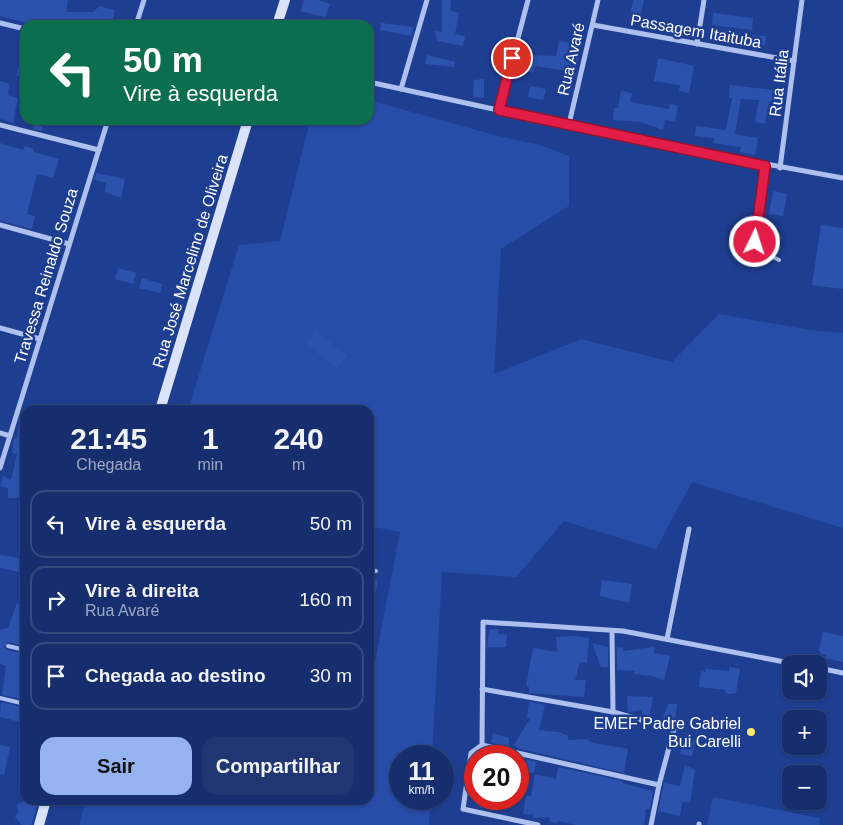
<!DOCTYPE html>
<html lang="pt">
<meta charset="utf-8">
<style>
body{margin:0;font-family:Helvetica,sans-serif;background:#1f3672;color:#f1f3f6;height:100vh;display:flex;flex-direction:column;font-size:19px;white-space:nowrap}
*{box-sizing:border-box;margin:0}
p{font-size:16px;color:#9ea8c2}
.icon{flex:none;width:28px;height:28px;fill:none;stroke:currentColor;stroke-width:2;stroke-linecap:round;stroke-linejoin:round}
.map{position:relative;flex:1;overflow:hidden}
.side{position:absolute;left:20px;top:405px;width:354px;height:400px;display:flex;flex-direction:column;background:#162e6d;border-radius:15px;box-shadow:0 1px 4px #0004,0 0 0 1px #354a80}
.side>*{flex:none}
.top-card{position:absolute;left:20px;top:20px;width:354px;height:105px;border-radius:15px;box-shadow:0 1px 4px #0004,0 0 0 1px #354a80;background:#0b6e4f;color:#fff;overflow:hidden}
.tools{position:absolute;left:782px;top:655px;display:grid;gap:10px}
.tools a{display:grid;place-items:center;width:45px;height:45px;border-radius:10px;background:#162e6d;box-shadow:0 1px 4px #0004,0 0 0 1px #354a80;font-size:25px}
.speed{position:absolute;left:389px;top:745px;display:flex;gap:10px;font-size:25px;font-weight:700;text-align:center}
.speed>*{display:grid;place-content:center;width:65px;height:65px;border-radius:50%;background:#162e6d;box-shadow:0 1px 4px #0004,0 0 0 1px #354a80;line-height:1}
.speed small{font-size:12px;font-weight:400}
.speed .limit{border:8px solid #d22;background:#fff;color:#111}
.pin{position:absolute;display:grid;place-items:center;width:42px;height:42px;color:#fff;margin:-21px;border:2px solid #fff;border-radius:50%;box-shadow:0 1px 5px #0007}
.me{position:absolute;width:55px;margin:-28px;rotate:4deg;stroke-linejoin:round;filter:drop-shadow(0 0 4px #0008)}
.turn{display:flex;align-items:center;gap:18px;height:105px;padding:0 20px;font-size:22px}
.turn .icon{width:65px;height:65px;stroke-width:2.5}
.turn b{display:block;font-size:35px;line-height:42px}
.eta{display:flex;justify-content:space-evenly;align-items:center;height:85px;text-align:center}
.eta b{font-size:30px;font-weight:700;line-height:35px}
.primary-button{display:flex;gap:10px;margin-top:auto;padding:10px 20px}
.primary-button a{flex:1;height:58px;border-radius:15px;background:#95b2f1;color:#111;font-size:20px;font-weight:700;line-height:58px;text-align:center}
.primary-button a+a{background:#1f3672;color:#f1f3f6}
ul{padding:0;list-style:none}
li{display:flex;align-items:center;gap:15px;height:68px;margin:0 10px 8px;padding:0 10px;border:2px solid #354a80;border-radius:15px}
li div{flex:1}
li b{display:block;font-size:19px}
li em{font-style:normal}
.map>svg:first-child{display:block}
.green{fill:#274da9}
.building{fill:#2d52ae}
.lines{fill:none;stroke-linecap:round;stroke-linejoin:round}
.lane{stroke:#aec1ee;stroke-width:4}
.street{stroke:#aec1ee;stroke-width:5}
.secondary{stroke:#dae3fa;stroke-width:10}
.route-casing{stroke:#92132f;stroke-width:12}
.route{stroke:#e11d48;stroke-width:9}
.poi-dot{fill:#fcea6d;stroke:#1e3e91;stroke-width:2}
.labels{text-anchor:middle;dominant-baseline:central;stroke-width:5;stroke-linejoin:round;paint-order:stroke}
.street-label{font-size:16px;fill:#fff;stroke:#1e3e91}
.poi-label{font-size:16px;fill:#fff;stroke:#1e3e91;text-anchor:end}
</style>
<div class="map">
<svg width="843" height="825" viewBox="0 0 843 825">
<rect width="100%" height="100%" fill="#1e3e91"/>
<g class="green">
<polygon points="369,100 498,136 540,145 569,156 569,206 501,249 494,374 581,339 672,362 719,314 810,330 843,333 843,528 692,482 656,549 564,521 516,577 442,572 432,756 400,756 400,799 430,799 429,825 79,825 86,800 369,800 369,693 400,532 369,526 369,410 188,410 239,245 280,241 310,120 369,120"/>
<polygon points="713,797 820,818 819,825 707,825"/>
</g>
<g class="building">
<polygon points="0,0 68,0 66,12 94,12 99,6 115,10 112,25 81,23 81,25 35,25 0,16"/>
<polygon points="304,0 318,0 330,4 325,17 300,11"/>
<polygon points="442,0 451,0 450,11 459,13 455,34 465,36 463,46 437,41 435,31 442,32"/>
<polygon points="633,0 644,0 639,23 629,22"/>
<polygon points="713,13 753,18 752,30 712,25"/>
<polygon points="381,23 413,27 412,36 380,30"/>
<polygon points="752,35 766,36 765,45 751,44"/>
<polygon points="559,41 581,45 574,72 535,66 533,73 523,70 526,55 556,56"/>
<polygon points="23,51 25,51 25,78 16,75"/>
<polygon points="427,55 455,62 454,67 425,64"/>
<polygon points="658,58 694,66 689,93 679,91 680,85 654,81"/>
<polygon points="484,79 484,98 473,97 474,80"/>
<polygon points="0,81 9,84 8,95 18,98 13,123 0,119"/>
<polygon points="730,85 773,90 772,101 769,101 765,124 755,122 759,100 741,99 735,134 758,138 755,155 740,152 741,147 713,143 714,138 695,136 696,126 726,130 732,98 729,98"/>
<polygon points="530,86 546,89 543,100 528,97"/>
<polygon points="621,91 632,93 630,102 669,109 670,104 678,106 675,122 665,120 663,130 641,122 613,120 614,108 618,108"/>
<polygon points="35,120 44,120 42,131 33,129"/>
<polygon points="0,143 23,150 25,146 34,149 34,152 59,159 53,178 37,174 27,214 35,216 32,229 0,221"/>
<polygon points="96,173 125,179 121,198 105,192 106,183 94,180"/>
<polygon points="773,191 787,194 783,216 769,214"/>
<polygon points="821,225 843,228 843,289 812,285"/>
<polygon points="118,268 136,273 133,284 115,279"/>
<polygon points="142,278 162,284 160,293 139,288"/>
<polygon points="316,331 347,356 337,368 306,344"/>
<polygon points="19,420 25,421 25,498 8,498 8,488 0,486 3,476 11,480 17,454 12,453 14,438 17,438"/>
<polygon points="0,555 25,559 25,573 0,568"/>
<polygon points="369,579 378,581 372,606 369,606"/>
<polygon points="602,580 632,584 629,603 600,596"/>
<polygon points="17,603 25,607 25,646 8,642 4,647 7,650 25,654 20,678 25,679 25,700 2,695 6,666 0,664 0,630 8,628"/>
<polygon points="499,629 498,634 507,635 506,647 487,647 489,630"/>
<polygon points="823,632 843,636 843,662 825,658 826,655 821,654 819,650"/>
<polygon points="574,636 589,638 587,662 580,662 575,680 586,680 584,697 529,693 529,687 526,686 533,648 557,652 556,637"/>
<polygon points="592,643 608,647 608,667 601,667"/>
<polygon points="617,647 623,648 623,651 654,647 654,653 670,656 664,680 652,676 634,674 634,671 617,670"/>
<polygon points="729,667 740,669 736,693 730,694 725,693 725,690 699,687 701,671 705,672 706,669 729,671"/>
<polygon points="627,696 653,697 649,718 642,716 642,710 628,712"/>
<polygon points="1,702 25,708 24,723 0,717"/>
<polygon points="529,702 545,705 539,730 559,732 568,736 568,740 589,739 588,741 599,744 628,749 624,773 517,748 517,746 513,746 530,719 527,717"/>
<polygon points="668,704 677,704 675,721 662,720"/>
<polygon points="493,733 509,738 509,746 491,743"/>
<polygon points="684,740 695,741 692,756 680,754"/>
<polygon points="0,745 10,747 4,775 0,774"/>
<polygon points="527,760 536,762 534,773 524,772"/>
<polygon points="685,765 695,770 690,803 682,802 680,816 658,811 664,783 680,786"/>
<polygon points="558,767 622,781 622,783 653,791 650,809 646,809 644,825 576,825 558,821 558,823 549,822 550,817 533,818 533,814 523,814 526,796 531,796 535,774 556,779"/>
<polygon points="481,799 495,799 494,808 480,808"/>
<polygon points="25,800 39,800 31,825 22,825 15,817 19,810 16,806"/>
</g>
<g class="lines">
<g class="lane">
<polyline points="765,166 755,242 763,252 779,260"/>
<polyline points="369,570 376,571"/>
<polyline points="8,646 25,650"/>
<polyline points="0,698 25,704"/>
</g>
<g class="street">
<polyline points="0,23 25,29"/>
<polyline points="136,25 144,0"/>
<polyline points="593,25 794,61"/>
<polyline points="697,44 704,0"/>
<polyline points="369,82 650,143 843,178"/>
<polyline points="401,89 427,0"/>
<polyline points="499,110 528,0"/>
<polyline points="569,124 598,0"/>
<polyline points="0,125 99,150"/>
<polyline points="780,168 802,0"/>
<polyline points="0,225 69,244"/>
<polyline points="0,328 40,339"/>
<polyline points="0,433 10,436"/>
<polyline points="0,468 108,120"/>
<polyline points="612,631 613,712"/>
<polyline points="667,639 689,529"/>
<polyline points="819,668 843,673"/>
<polyline points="482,689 613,712 674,729 659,785 651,825"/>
<polyline points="482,745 659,785"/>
<polyline points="538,825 463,809 471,753 482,745 483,622 623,631 795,664"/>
<polyline points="699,825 699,824"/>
</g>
<g class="secondary">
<polyline points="277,25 285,0"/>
<polyline points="160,410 248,120"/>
<polyline points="39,825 46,800"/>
</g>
</g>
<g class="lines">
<g class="route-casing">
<polyline id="route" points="512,58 499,110 765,166 755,242"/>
</g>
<use href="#route" class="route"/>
</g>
<circle class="poi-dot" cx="751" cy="732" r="5"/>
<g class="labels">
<g class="street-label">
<text transform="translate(696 31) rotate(10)">Passagem Itaituba</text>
<text transform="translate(571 59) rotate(-77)">Rua Avaré</text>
<text transform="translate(779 83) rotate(-83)">Rua Itália</text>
<text transform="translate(190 261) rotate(-73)">Rua José Marcelino de Oliveira</text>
<text transform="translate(46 276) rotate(-73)">Travessa Reinaldo Souza</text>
</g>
<g class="poi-label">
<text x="741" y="723">EMEF Padre Gabriel<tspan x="741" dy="18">Bui Carelli</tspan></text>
</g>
</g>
</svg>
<div class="tools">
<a><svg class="icon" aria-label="sound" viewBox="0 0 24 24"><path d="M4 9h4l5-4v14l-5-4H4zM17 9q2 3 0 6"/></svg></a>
<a>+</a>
<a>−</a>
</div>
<div class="speed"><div>11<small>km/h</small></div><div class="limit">20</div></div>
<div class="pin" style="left:512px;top:58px;background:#d93025"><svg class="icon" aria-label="arrive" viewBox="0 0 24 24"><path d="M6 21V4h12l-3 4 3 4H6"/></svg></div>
<svg class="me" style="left:755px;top:242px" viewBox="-20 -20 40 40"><circle r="17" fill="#e11d48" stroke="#fff" stroke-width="3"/><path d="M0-11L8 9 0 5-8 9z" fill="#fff"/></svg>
<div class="top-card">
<div class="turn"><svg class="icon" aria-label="left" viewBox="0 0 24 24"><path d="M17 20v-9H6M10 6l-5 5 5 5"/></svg><div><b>50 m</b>Vire à esquerda</div></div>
</div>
<section class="side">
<div class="eta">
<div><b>21:45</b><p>Chegada</p></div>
<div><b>1</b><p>min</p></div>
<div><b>240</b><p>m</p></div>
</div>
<ul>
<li><svg class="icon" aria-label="left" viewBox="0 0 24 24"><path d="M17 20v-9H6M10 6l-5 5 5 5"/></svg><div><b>Vire à esquerda</b></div><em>50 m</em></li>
<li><svg class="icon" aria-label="right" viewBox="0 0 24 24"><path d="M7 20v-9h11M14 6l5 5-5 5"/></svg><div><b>Vire à direita</b><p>Rua Avaré</p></div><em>160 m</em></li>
<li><svg class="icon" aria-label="arrive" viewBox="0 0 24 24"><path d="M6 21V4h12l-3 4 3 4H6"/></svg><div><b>Chegada ao destino</b></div><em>30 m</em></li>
</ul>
<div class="primary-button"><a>Sair</a><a>Compartilhar</a></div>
</section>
</div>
